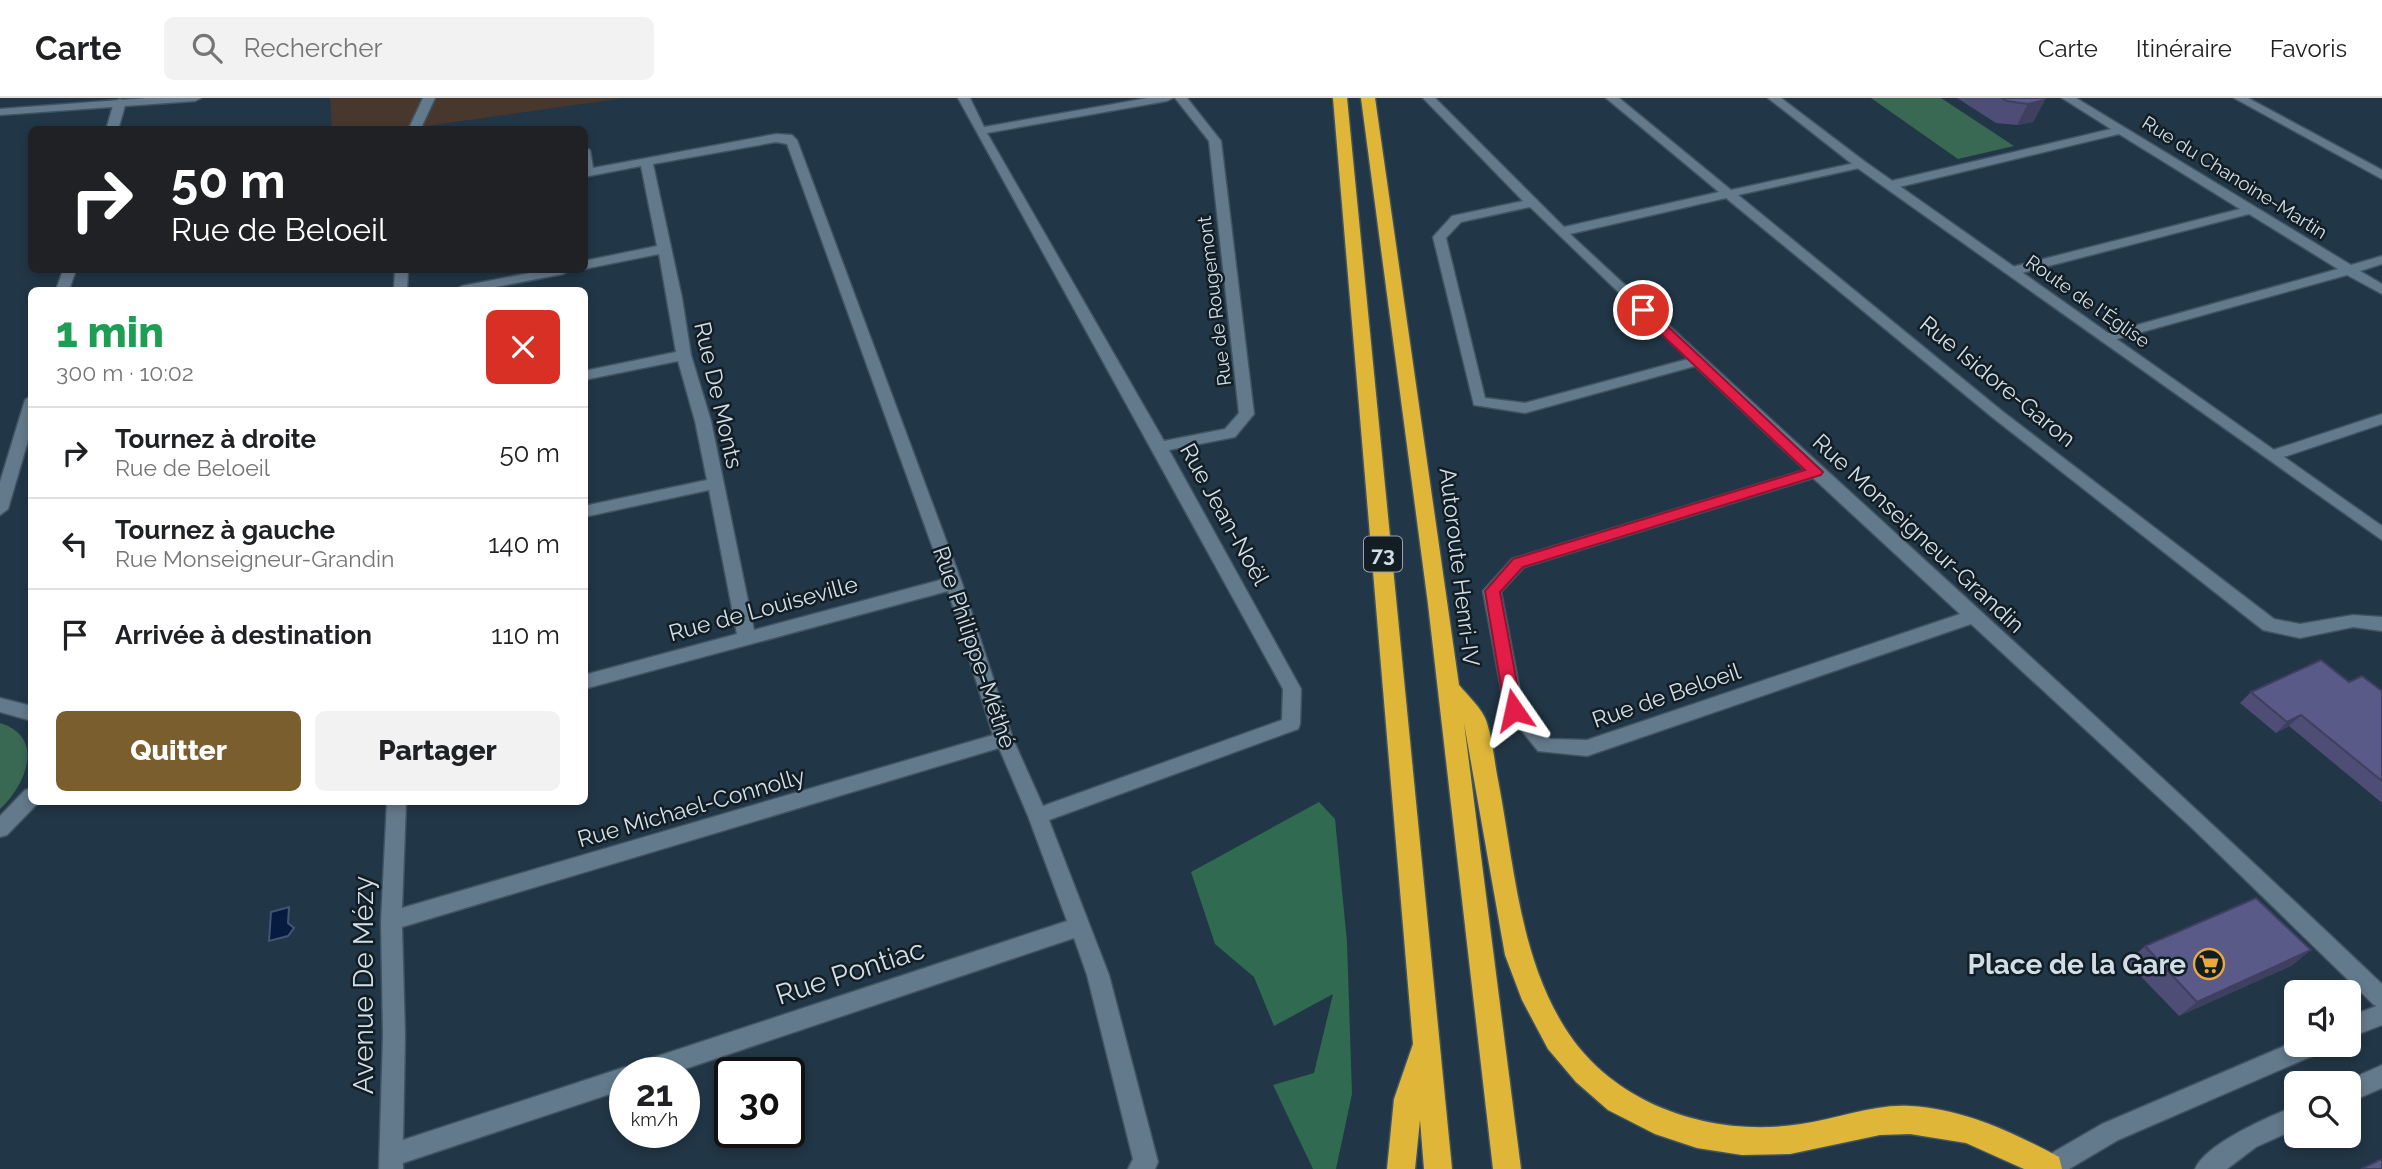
<!DOCTYPE html>
<html lang="fr">
<meta charset="utf-8">
<style>
body{margin:0;font-family:Raleway,sans-serif;background:#f2f2f2;color:#202124;height:100vh;display:flex;flex-direction:column;font-size:26px;white-space:nowrap}
*{box-sizing:border-box;margin:0}
p{font-size:23px;color:#757577}
.icon{flex:none;width:38px;height:38px;fill:none;stroke:currentColor;stroke-width:2;stroke-linecap:round;stroke-linejoin:round}
.map{position:relative;flex:1;overflow:hidden}
.sheet{position:absolute;left:28px;top:189px;width:560px;height:518px;display:flex;flex-direction:column;background:#fff;border-radius:10px;box-shadow:0 4px 10px #0003}
.sheet>*{flex:none}
.top-card{position:absolute;left:28px;top:28px;width:560px;height:147px;border-radius:10px;box-shadow:0 4px 10px #0003;background:#202124;color:#fff;overflow:hidden}
.fabs{position:absolute;left:2284px;top:882px;display:grid;gap:14px}
.fabs a{display:grid;place-items:center;width:77px;height:77px;border-radius:10px;background:#fff;box-shadow:0 4px 10px #0003;font-size:35px}
.speed{position:absolute;left:609px;top:959px;display:flex;gap:14px;font-size:35px;font-weight:700;text-align:center}
.speed>*{display:grid;place-content:center;width:91px;height:91px;border-radius:50%;background:#fff;box-shadow:0 4px 10px #0003;line-height:1}
.speed small{font-size:18px;font-weight:400}
.speed .limit{border:4px solid #111;border-radius:10px;background:#fff;color:#111}
.pin{position:absolute;display:grid;place-items:center;width:60px;height:60px;color:#fff;margin:-30px;border:4px solid #fff;border-radius:50%;box-shadow:0 2px 7px #0007}
.me{position:absolute;width:77px;margin:-38px;rotate:349deg;stroke-linejoin:round;filter:drop-shadow(0 0 5px #0008)}
.turn{display:flex;align-items:center;gap:24px;height:147px;padding:0 28px;font-size:32px}
.turn .icon{width:91px;height:91px;stroke-width:2.5}
.turn b{display:block;font-size:49px;line-height:60px}
.round{display:grid;place-items:center;flex:none;width:74px;height:74px;border-radius:10px;background:#f2f2f2}
.head{display:flex;align-items:center;justify-content:space-between;height:119px;padding:0 28px}
h1{font-size:42px;font-weight:800;line-height:52px;color:#1e9e55}
.button{display:flex;gap:14px;margin-top:auto;padding:14px 28px}
.button a{flex:1;height:80px;border-radius:10px;background:#7b5e2e;color:#fff;font-size:28px;font-weight:800;line-height:80px;text-align:center}
.button a+a{background:#f2f2f2;color:#202124}
ul{padding:0;list-style:none}
li{display:flex;align-items:center;gap:21px;height:91px;padding:0 28px;border-top:2px solid #e0e0e0}
li div{flex:1}
li b{display:block;font-size:26px}
li em{font-style:normal}
header{display:flex;align-items:center;gap:42px;box-sizing:border-box;height:98px;padding:0 35px;background:#fff;border-bottom:2px solid #e0e0e0}
header strong{font-size:33px}
nav{display:flex;gap:38px;margin-inline-start:auto;font-size:24px}
.search{width:490px;height:63px;background:#f2f2f2;display:flex;align-items:center;gap:18px;box-sizing:border-box;padding:0 24px;border-radius:10px;color:#757577;font-size:26px}
.map>svg:first-child{display:block}
.commercial{fill:#48372c}
.green{fill:#396853}
.forest{fill:#306a51}
.water{fill:#051b3f;stroke:#425672;stroke-width:2}
.lines{fill:none;stroke-linecap:round;stroke-linejoin:round}
.minor-casing{stroke:#405361;stroke-width:3}
.secondary-casing{stroke:#405361;stroke-width:3}
.motorway-casing{stroke:#405361;stroke-width:3}
.minor{fill:#637a8c;fill-rule:evenodd}
.secondary{fill:#637a8c;fill-rule:evenodd}
.motorway{fill:#dfb637;fill-rule:evenodd}
.wall{fill:#4d4d76}
.shaded-wall{fill:#3f3f60}
.building{fill:#5a5a89;stroke:#3f3f60;stroke-width:2}
.route{fill:#e11d48;stroke:#92132f;stroke-width:2}
.labels{text-anchor:middle;dominant-baseline:central;stroke-width:5;stroke-linejoin:round;paint-order:stroke}
.far-street-label{font-size:19px;fill:#d1dee8;stroke:#131d24}
.shield{fill:#131d24;stroke:#98a4ad;stroke-width:2}
.shield-label{font-size:21px;font-weight:bold;fill:#d1dee8}
.street-label{font-size:23px;fill:#d1dee8;stroke:#131d24}
.near-poi-label{font-size:28px;font-weight:bold;fill:#d1dee8;stroke:#131d24;text-anchor:end}
.near-street-label{font-size:28px;fill:#d1dee8;stroke:#131d24}
</style>
<header>
<strong>Carte</strong>
<div class="search"><svg class="icon" aria-label="search" viewBox="0 0 24 24"><circle cx="10" cy="10" r="6"/><path d="M15 15l6 6"/></svg>Rechercher</div>
<nav><a>Carte</a><a>Itinéraire</a><a>Favoris</a></nav>
</header>
<div class="map">
<svg width="2382" height="1071" viewBox="0 0 2382 1071">
<rect width="100%" height="100%" fill="#213646"/>
<polygon class="commercial" points="330,0 624,0 398,32 332,31"/>
<g class="green">
<polygon points="1871,0 1941,0 2014,48 1958,61"/>
<path d="M0,625c46,14 26,62 0,86z"/>
</g>
<polygon class="forest" points="1319,704 1335,721 1347,844 1352,996 1336,1071 1313,1071 1273,987 1314,975 1333,896 1274,928 1254,879 1215,846 1191,774"/>
<polygon class="water" points="289,809 288,825 294,830 288,838 269,843 271,814"/>
<g class="lines">
<g class="minor-casing">
<g id="minor">
<polygon points="423,0 435,0 420,32 408,32"/>
<path d="M958,0h12l14,29 164,-29h25l-6,3 -180,32 177,308 61,-12 14,-16 -30,-272 -34,-43h12l34,43 33,273 -19,23 -66,13 132,239 -1,35 -2,5 -249,91 60,155 49,187 -3,7h-27l5,-10 -46,-184 -13,-37 -401,135h-48v16l-222,74v6h-24l4,-134 -2,-114 6,-119h19l-4,106 591,-173 -45,-144 -364,98v-14l153,-41 -28,-144 -125,27v-11l123,-26 -12,-59 -17,-60 -94,19v-9l92,-19 -17,-98 -75,15v-8l73,-15 -16,-80 -57,11v-30l6,3 3,18 183,-34 16,1 5,5 165,443 51,156 30,67 239,-86 1,-31zM776,44l11,2 157,435 -190,51 -43,-209 -20,-66 -9,-57 -29,-134zM999,650l29,68 39,105 -427,141 -8,3 -2,4 -5,-2 -222,73 2,-105 -3,-108z"/>
<path d="M1423,0h12l129,129 155,-35 -113,-94h13l112,92 133,-29v6l-126,28 264,216 272,208 26,5 53,-9 29,2v14l-29,-4 -53,11 -37,-8 -271,-213 -266,-219 -156,36c270,251 545,496 812,750v24l-8,-3 -182,-177 -221,-204 -384,132 -49,-5 -33,-41 -22,-119 29,-32 293,-89 -110,-104 -170,47 -51,-8 -41,-168 19,-21 71,-15zM1530,109l158,152 -163,44 -40,-5 -39,-160 15,-16zM1813,380l147,136 -373,126 -37,-1 -27,-32 -22,-115 23,-25z"/>
<polygon points="2062,0 2076,0 2351,167 2382,158 2382,166 2360,173 2382,186 2382,196 2347,177 2106,244 2101,243 2101,237 2338,171 2249,116 2018,176 2008,176 2008,170 2240,111 2119,36 1891,91 1885,87 1891,83 2111,31"/>
<polygon points="2234,0 2248,0 2382,72 2382,81"/>
<polygon points="120,1 126,4 118,32 106,32 114,4"/>
<polygon points="63,172 76,172 69,192 56,192"/>
<polygon points="395,172 408,172 407,192 394,192"/>
<polygon points="545,172 570,172 563,176 480,192 455,192 462,188"/>
<polygon points="32,297 32,329 8,411 0,417 0,384 25,302"/>
<polygon points="2382,316 2382,326 2272,363 2264,358 2267,354"/>
<polygon points="0,600 32,608 32,623 0,614"/>
<polygon points="32,690 32,704 39,704 7,737 0,739 0,718 25,692"/>
</g>
</g>
<g class="secondary-casing">
<g id="secondary">
<polygon points="147,0 201,0 195,3 0,17 0,11"/>
<polygon points="1768,0 1781,0 1864,63 2382,428 2382,442 1856,69"/>
<polygon points="2382,906 2382,927 2348,940 2348,919"/>
<polygon points="2296,943 2296,947 2322,947 2319,955 2118,1042 2069,1071 2034,1071 2038,1063 2102,1026"/>
<polygon points="2382,967 2382,990 2348,1005 2348,985 2342,985"/>
<path d="M2296,1008v23l-40,18 -29,22h-32c11,-26 75,-53 101,-63z"/>
</g>
</g>
<g class="motorway-casing">
<g id="motorway">
<polygon points="1333,0 1347,0 1452,1071 1424,1071 1420,1022 1415,1071 1387,1071 1394,1001 1413,946"/>
<path d="M1361,0h14l84,587c9,11 24,24 28,38 6,18 7,38 11,57 16,83 21,175 67,248 49,78 148,110 236,96 37,-5 72,-20 109,-18 54,3 102,26 149,51l3,12h-38l-58,-26 -56,-9 -30,1 -90,19 -48,1 -45,-7 -42,-14 -47,-24 -32,-28 -28,-33 -26,-49 -17,-45 -41,-232 57,446h-28l-65,-565z"/>
</g>
</g>
<use href="#minor" class="minor"/>
<use href="#secondary" class="secondary"/>
<use href="#motorway" class="motorway"/>
</g>
<g class="wall">
<polygon points="1957,0 2046,0 2033,24 2017,27 1996,25"/>
<polygon points="2349,584 2382,593 2382,705 2289,628 2276,635 2240,605 2251,594"/>
<polygon points="2145,848 2311,852 2291,868 2179,918 2127,864"/>
</g>
<g class="shaded-wall">
<polygon points="2046,0 2033,24 2017,27 2028,6"/>
<polygon points="2301,617 2289,628 2276,635 2287,624"/>
<polygon points="2311,852 2291,868 2179,918 2197,904"/>
</g>
<g class="building">
<polygon points="2002,0 2045,0 2044,2 2028,6 2007,3"/>
<polygon points="2321,562 2349,584 2362,578 2382,593 2382,683 2301,617 2287,624 2251,594"/>
<polygon points="2256,800 2311,852 2197,904 2145,848"/>
<polygon points="2382,1061 2382,1071 2361,1071"/>
</g>
<polygon class="route" points="1643,208 1647,209 1823,374 1821,377 1523,469 1500,494 1522,612 1519,617 1508,617 1505,612 1485,493 1513,461 1805,372 1638,214 1637,212"/>
<defs>
<g id="supermarket-ring" transform="scale(1.575)"><circle r="9.5" fill="#131d24" stroke="#eba93a" stroke-width="1.5"/><path d="M-6-5.5h2.5l.6 2H6L4.5 2H-2.5L-4.4-4H-6ZM-1.5 3.2a1.3 1.3 0 1 0 .1 0ZM3 3.2a1.3 1.3 0 1 0 .1 0Z" fill="#eba93a"/></g>
</defs>
<g fill-rule="evenodd">
<use href="#supermarket-ring" x="2209" y="866"/>
</g>
<g class="labels">
<g class="far-street-label">
<text transform="translate(2235 79) rotate(32)">Rue du Chanoine-Martin</text>
<text transform="translate(1214 203) rotate(-97)">Rue de Rougemont</text>
<text transform="translate(2088 203) rotate(35)">Route de l'Église</text>
</g>
<rect class="shield" x="1364" y="438.5" width="38" height="35" rx="5"/>
<g class="shield-label">
<text x="1383" y="456">73</text>
</g>
<g class="street-label">
<text transform="translate(1998 283) rotate(39)">Rue Isidore-Garon</text>
<text transform="translate(719 297) rotate(77)">Rue De Monts</text>
<text transform="translate(1225 416) rotate(61)">Rue Jean-Noël</text>
<text transform="translate(1919 435) rotate(43)">Rue Monseigneur-Grandin</text>
<text transform="translate(1460 469) rotate(83)">Autoroute Henri-IV</text>
<text transform="translate(763 510) rotate(-15)">Rue de Louiseville</text>
<text transform="translate(975 549) rotate(71)">Rue Philippe-Méthé</text>
<text transform="translate(1666 597) rotate(-19)">Rue de Beloeil</text>
<text transform="translate(691 709) rotate(-16)">Rue Michael-Connolly</text>
</g>
<g class="near-poi-label">
<text x="2186" y="866">Place de la Gare</text>
</g>
<g class="near-street-label">
<text transform="translate(850 874) rotate(-18)">Rue Pontiac</text>
<text transform="translate(363 887) rotate(-90)">Avenue De Mézy</text>
</g>
</g>
</svg>
<div class="fabs">
<a><svg class="icon" aria-label="sound" viewBox="0 0 24 24"><path d="M4 9h4l5-4v14l-5-4H4zM17 9q2 3 0 6"/></svg></a>
<a><svg class="icon" aria-label="search" viewBox="0 0 24 24"><circle cx="10" cy="10" r="6"/><path d="M15 15l6 6"/></svg></a>
</div>
<div class="speed"><div>21<small>km/h</small></div><div class="limit">30</div></div>
<div class="pin" style="left:1643px;top:212px;background:#d93025"><svg class="icon" aria-label="arrive" viewBox="0 0 24 24"><path d="M6 21V4h12l-3 4 3 4H6"/></svg></div>
<svg class="me" style="left:1514px;top:612px" viewBox="-20 -20 40 40"><path d="M0-17L14 15 0 8-14 15z" fill="#e11d48" stroke="#fff" stroke-width="4"/></svg>
<div class="top-card">
<div class="turn"><svg class="icon" aria-label="right" viewBox="0 0 24 24"><path d="M7 20v-9h11M14 6l5 5-5 5"/></svg><div><b>50 m</b>Rue de Beloeil</div></div>
</div>
<section class="sheet">
<div class="head"><div><h1>1 min</h1><p>300 m · 10:02</p></div><a class="round" style="background:#d93025;color:#fff"><svg class="icon" aria-label="close" viewBox="0 0 24 24"><path d="M6 6l12 12M18 6L6 18"/></svg></a></div>
<ul>
<li><svg class="icon" aria-label="right" viewBox="0 0 24 24"><path d="M7 20v-9h11M14 6l5 5-5 5"/></svg><div><b>Tournez à droite</b><p>Rue de Beloeil</p></div><em>50 m</em></li>
<li><svg class="icon" aria-label="left" viewBox="0 0 24 24"><path d="M17 20v-9H6M10 6l-5 5 5 5"/></svg><div><b>Tournez à gauche</b><p>Rue Monseigneur-Grandin</p></div><em>140 m</em></li>
<li><svg class="icon" aria-label="arrive" viewBox="0 0 24 24"><path d="M6 21V4h12l-3 4 3 4H6"/></svg><div><b>Arrivée à destination</b></div><em>110 m</em></li>
</ul>
<div class="button"><a>Quitter</a><a>Partager</a></div>
</section>
</div>
